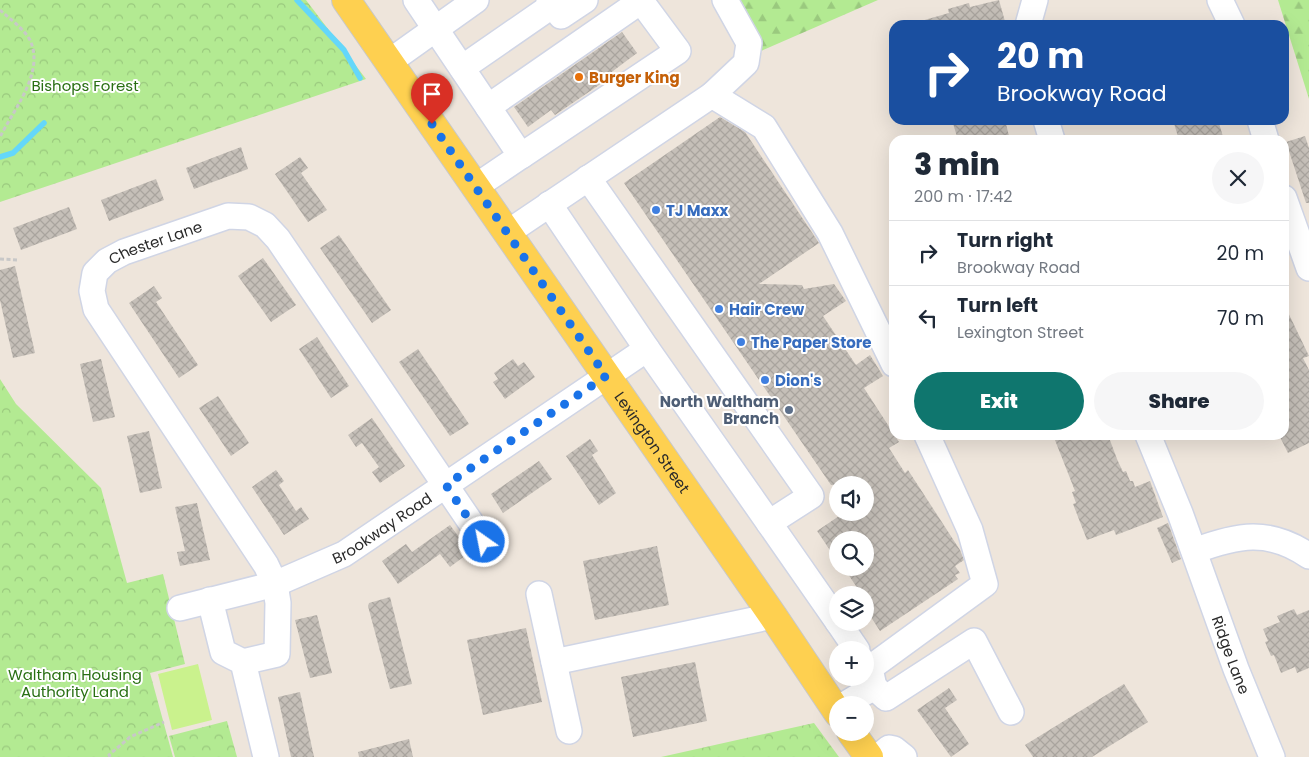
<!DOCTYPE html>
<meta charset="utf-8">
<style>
body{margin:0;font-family:Poppins,sans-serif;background:#f6f6f7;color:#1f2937;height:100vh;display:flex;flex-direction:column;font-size:19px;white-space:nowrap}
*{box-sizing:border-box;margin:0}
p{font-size:16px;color:#747a83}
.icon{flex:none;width:28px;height:28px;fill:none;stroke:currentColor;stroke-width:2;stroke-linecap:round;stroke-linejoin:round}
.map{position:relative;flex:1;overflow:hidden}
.details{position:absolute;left:889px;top:135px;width:400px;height:305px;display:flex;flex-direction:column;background:#fff;border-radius:15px;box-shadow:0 5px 20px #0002}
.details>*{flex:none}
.top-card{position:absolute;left:889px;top:20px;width:400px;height:105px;border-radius:15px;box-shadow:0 5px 20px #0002;background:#1a4fa0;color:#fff;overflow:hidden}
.buttons{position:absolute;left:829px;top:476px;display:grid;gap:10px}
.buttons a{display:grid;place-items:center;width:45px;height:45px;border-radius:50%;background:#fff;box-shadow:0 5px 20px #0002;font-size:25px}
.pin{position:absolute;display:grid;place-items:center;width:42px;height:42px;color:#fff;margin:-51px -21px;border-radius:50% 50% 50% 0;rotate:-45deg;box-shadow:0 0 5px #0007}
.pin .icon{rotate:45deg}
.me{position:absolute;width:55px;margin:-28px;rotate:327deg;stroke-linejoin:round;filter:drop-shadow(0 0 4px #0008)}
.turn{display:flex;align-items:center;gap:18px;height:105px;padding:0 25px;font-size:22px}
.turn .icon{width:65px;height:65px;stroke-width:2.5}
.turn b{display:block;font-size:35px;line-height:42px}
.round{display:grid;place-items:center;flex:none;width:52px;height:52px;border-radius:26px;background:#f6f6f7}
.summary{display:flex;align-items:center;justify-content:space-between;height:85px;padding:0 25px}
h1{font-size:30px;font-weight:800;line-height:38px}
.primary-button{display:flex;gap:10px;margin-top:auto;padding:10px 25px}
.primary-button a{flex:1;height:58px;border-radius:30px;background:#0f766e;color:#fff;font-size:20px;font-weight:800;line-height:58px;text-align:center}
.primary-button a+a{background:#f6f6f7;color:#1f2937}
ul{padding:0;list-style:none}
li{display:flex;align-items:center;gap:15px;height:65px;padding:0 25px;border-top:1px solid #e0e1e3}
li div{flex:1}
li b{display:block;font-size:19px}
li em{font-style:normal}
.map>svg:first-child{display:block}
.forest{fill:url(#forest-firs)}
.park{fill:url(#park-crowns)}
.pitch{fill:#caf28d}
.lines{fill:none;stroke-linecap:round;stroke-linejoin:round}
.stream{stroke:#64d7fa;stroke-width:5.5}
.building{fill:url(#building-cross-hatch)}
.minor-casing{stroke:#d0d5e5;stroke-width:28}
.major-casing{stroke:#c8c8c8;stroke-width:30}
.path{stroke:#c8c8c8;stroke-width:3;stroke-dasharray:4 2.5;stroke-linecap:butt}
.minor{stroke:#fff;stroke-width:25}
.major{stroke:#fed050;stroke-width:28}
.route{stroke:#1a73e8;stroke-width:9;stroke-dasharray:0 16.2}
.food-dot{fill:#e8710a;stroke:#fff;stroke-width:2}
.shop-dot{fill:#3f7fe0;stroke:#fff;stroke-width:2}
.service-dot{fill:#5c6f8a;stroke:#fff;stroke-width:2}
.labels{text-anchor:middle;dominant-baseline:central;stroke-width:4;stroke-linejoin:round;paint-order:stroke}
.food-label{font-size:15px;font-weight:bold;fill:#c56008;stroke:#fff;text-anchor:start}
.park-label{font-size:15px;fill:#296f13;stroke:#fff}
.shop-label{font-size:15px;font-weight:bold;fill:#366cbe;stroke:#fff;text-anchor:start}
.street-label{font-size:15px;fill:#2a2a2a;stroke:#fff}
.service-label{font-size:15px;font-weight:bold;fill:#4e5e75;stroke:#fff;text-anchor:end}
</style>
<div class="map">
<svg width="1309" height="757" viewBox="0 0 1309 757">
<defs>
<pattern id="forest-firs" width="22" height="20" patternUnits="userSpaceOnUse" patternTransform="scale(1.25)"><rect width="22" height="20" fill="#b3ea92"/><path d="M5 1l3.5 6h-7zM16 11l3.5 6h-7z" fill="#9ac97e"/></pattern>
<pattern id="park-crowns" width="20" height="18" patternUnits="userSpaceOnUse" patternTransform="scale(1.25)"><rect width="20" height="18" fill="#b3ea92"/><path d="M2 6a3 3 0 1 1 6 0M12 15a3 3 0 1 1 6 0" fill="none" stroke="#9ac97e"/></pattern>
<pattern id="building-cross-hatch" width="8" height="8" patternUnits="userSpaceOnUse" patternTransform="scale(1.25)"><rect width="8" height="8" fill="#c5bfb8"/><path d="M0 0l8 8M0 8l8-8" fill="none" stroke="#a9a49e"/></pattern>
</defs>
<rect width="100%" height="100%" fill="#eee5db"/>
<g class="forest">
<polygon points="732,0 878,0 761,51"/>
<polygon points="1278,0 1309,0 1309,99"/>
</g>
<g class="park">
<polygon points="0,0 306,0 366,79 0,202"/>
<polygon points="0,379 16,404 101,488 127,583 163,574 185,664 150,673 173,757 0,757"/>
<polygon points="227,721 237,757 175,757 169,736"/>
<polygon points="814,723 839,757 661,757"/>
</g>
<polygon class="pitch" points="198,664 212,720 172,730 158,674"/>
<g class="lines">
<g class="stream">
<polyline points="297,0 344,50 360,78"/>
<polyline points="0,157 13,153 44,123"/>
</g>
</g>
<g class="building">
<polygon points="999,0 1006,25 922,25 921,21 949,13 948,9 969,3 970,7"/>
<polygon points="622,32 637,53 601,80 602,83 555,115 551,110 528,127 514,107"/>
<polygon points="720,117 745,132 819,243 759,284 802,285 804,289 834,284 846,301 823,316 856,365 870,355 883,376 864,388 899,442 889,448 905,473 908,470 960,550 964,560 955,566 960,573 955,575 958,579 880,631 865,608 865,595 862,595 844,568 865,568 865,540 838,540 838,562 817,531 845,512 865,512 865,485 831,485 624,183"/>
<polygon points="952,120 1005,120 1010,140 958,140"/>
<polygon points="1173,120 1218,120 1224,140 1179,140"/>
<polygon points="1305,136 1309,148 1309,203 1306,203 1286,142"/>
<polygon points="241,147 248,169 194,189 186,168"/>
<polygon points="300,157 308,168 301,173 327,210 308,222 275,174"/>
<polygon points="156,179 164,200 109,221 101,200"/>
<polygon points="69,207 77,229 21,250 13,228"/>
<polygon points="339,235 391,310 372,323 320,248"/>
<polygon points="263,258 296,305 271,322 238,276"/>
<polygon points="15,266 35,353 13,358 0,300 0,270"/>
<polygon points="154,286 162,298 156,302 198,365 179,378 129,303"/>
<polygon points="1284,304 1309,356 1303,358 1309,370 1309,443 1288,453 1279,435 1284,435"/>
<polygon points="317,337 349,386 331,398 299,349"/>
<polygon points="418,349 469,424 450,436 399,362"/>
<polygon points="101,359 115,417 93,422 80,364"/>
<polygon points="513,359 518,366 524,362 535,377 505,399 493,382 498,379 494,373"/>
<polygon points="218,396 249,443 231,456 199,408"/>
<polygon points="372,418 405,466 380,483 372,472 379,467 362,443 356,447 348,435"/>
<polygon points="149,431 162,488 140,493 127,436"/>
<polygon points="1053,435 1108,435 1117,459 1123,472 1126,471 1130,481 1133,481 1135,487 1150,481 1163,517 1116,535 1114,530 1087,540 1073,504 1076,503 1072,492 1075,491"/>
<polygon points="590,439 598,451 592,455 616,493 599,505 566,456"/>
<polygon points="539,461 552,479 503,513 491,494"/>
<polygon points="276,470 284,481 279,485 296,511 301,507 309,519 284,535 252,487"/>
<polygon points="197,503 210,560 180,566 177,552 185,551 175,507"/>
<polygon points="1168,523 1181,559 1172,563 1157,528"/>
<polygon points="450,525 470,552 450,567 440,554 398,584 382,561 406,544 412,552"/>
<polygon points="657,546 669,605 595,620 583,561"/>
<polygon points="390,597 412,684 390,689 368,606 369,603"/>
<polygon points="1294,609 1297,615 1309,610 1309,668 1297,673 1295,667 1281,673 1274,655 1271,656 1265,642 1268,641 1263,629 1280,622 1277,616"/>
<polygon points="317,615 332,673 310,678 295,620"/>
<polygon points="526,628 542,702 483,715 467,640"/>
<polygon points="695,662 707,721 633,737 621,677"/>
<polygon points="1124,684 1148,722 1092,757 1033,757 1025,745"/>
<polygon points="949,688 957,700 945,708 969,744 951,757 917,710"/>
<polygon points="300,692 314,757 291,757 278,697"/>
<polygon points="409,739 413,757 359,757 358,752"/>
</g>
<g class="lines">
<g class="minor-casing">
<g id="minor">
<polyline points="416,0 521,156 475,187"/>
<polyline points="549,0 561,16 585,0"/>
<polyline points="1220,0 1232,25"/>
<polyline points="1028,25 1035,0"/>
<polyline points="389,62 476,0"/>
<polyline points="462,68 553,5"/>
<polyline points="712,95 746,63 749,43 725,0"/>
<polyline points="488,107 641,1 678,51 521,156"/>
<polyline points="1046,120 1052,140"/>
<polyline points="1260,120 1266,140"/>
<polyline points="1284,198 1309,268"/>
<polyline points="549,204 647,349 769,523 811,496 588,178"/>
<polyline points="507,233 712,95 764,127 830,233 894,364"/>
<path id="s1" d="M1148,435l32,78 56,156 36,88"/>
<polyline points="769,523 838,622"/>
<path d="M1194,551c43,-16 75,-23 115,5"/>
<polyline points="539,594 569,731"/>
<polyline points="210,600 223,652 243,662 266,757"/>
<path id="s2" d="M180,608l95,-24 69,-30 303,-205"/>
<polyline points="838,622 857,650"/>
<path id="s3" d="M243,662l34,-8 1,-51 -3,-19 -9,-19 -170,-256 -4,-18 3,-18 12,-12 17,-9 104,-36 21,1 16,8 13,14 206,303"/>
<polyline points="554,662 773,616"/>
<polyline points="874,687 886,698 974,641 1011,712"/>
<polyline points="844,705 874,687 870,668 985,584 970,530 927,435"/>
<polyline points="878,757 889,748 894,749 904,757"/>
</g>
</g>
<g class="major-casing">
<g id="major">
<path id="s4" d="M346,0l427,616 65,97"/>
<polyline points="851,732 869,757"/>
</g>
</g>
<g class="path">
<path d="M0,10c10,9 23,18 30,30 15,32 -16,69 -30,97"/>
<polyline points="0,259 19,260"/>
<polyline points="110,757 109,755 130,737 164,722"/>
</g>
<use href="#minor" class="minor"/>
<use href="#major" class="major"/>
</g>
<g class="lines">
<polyline class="route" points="432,124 606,376 446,485 484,542"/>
</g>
<circle class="food-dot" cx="579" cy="77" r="5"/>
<g class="shop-dot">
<circle cx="656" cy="210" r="5"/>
<circle cx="719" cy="309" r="5"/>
<circle cx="741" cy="342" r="5"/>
<circle cx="765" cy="380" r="5"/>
</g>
<circle class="service-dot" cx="789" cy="410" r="5"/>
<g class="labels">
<g class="food-label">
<text x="589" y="77">Burger King</text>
</g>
<g class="park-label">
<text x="85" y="85">Bishops Forest</text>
<text x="75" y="674">Waltham Housing<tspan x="75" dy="17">Authority Land</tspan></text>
</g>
<g class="shop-label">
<text x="666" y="210">TJ Maxx</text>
<text x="729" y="309">Hair Crew</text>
<text x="751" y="342">The Paper Store</text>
<text x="775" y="380">Dion's</text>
</g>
<g class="street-label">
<text stroke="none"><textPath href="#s3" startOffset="539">Chester Lane</textPath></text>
<text stroke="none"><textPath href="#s4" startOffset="538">Lexington Street</textPath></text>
<text stroke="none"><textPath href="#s2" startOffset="219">Brookway Road</textPath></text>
<text stroke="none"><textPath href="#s1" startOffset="235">Ridge Lane</textPath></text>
</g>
<g class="service-label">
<text x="779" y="401">North Waltham<tspan x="779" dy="17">Branch</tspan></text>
</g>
</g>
</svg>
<div class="buttons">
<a><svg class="icon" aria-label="sound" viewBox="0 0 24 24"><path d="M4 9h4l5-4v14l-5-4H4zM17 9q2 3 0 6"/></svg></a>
<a><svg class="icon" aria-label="search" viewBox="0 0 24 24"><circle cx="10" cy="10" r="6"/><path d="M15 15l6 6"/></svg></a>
<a><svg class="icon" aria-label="layers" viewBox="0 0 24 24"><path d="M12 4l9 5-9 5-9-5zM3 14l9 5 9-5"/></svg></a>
<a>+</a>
<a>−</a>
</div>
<div class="pin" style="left:432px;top:124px;background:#d93025"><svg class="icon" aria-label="arrive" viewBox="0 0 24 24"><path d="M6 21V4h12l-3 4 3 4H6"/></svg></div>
<svg class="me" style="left:484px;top:542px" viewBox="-20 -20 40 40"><circle r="17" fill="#1a73e8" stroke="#fff" stroke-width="3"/><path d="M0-11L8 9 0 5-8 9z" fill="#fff"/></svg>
<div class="top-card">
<div class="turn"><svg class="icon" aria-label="right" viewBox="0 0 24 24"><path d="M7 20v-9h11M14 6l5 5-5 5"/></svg><div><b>20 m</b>Brookway Road</div></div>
</div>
<section class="details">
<div class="summary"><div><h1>3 min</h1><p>200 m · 17:42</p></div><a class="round"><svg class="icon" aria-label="close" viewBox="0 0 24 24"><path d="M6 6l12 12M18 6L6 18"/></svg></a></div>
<ul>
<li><svg class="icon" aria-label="right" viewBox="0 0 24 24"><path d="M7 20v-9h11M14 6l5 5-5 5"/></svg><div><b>Turn right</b><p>Brookway Road</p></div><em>20 m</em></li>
<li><svg class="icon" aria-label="left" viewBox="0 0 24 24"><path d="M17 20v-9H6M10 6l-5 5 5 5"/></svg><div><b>Turn left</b><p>Lexington Street</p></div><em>70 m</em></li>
</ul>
<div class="primary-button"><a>Exit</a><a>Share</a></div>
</section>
</div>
